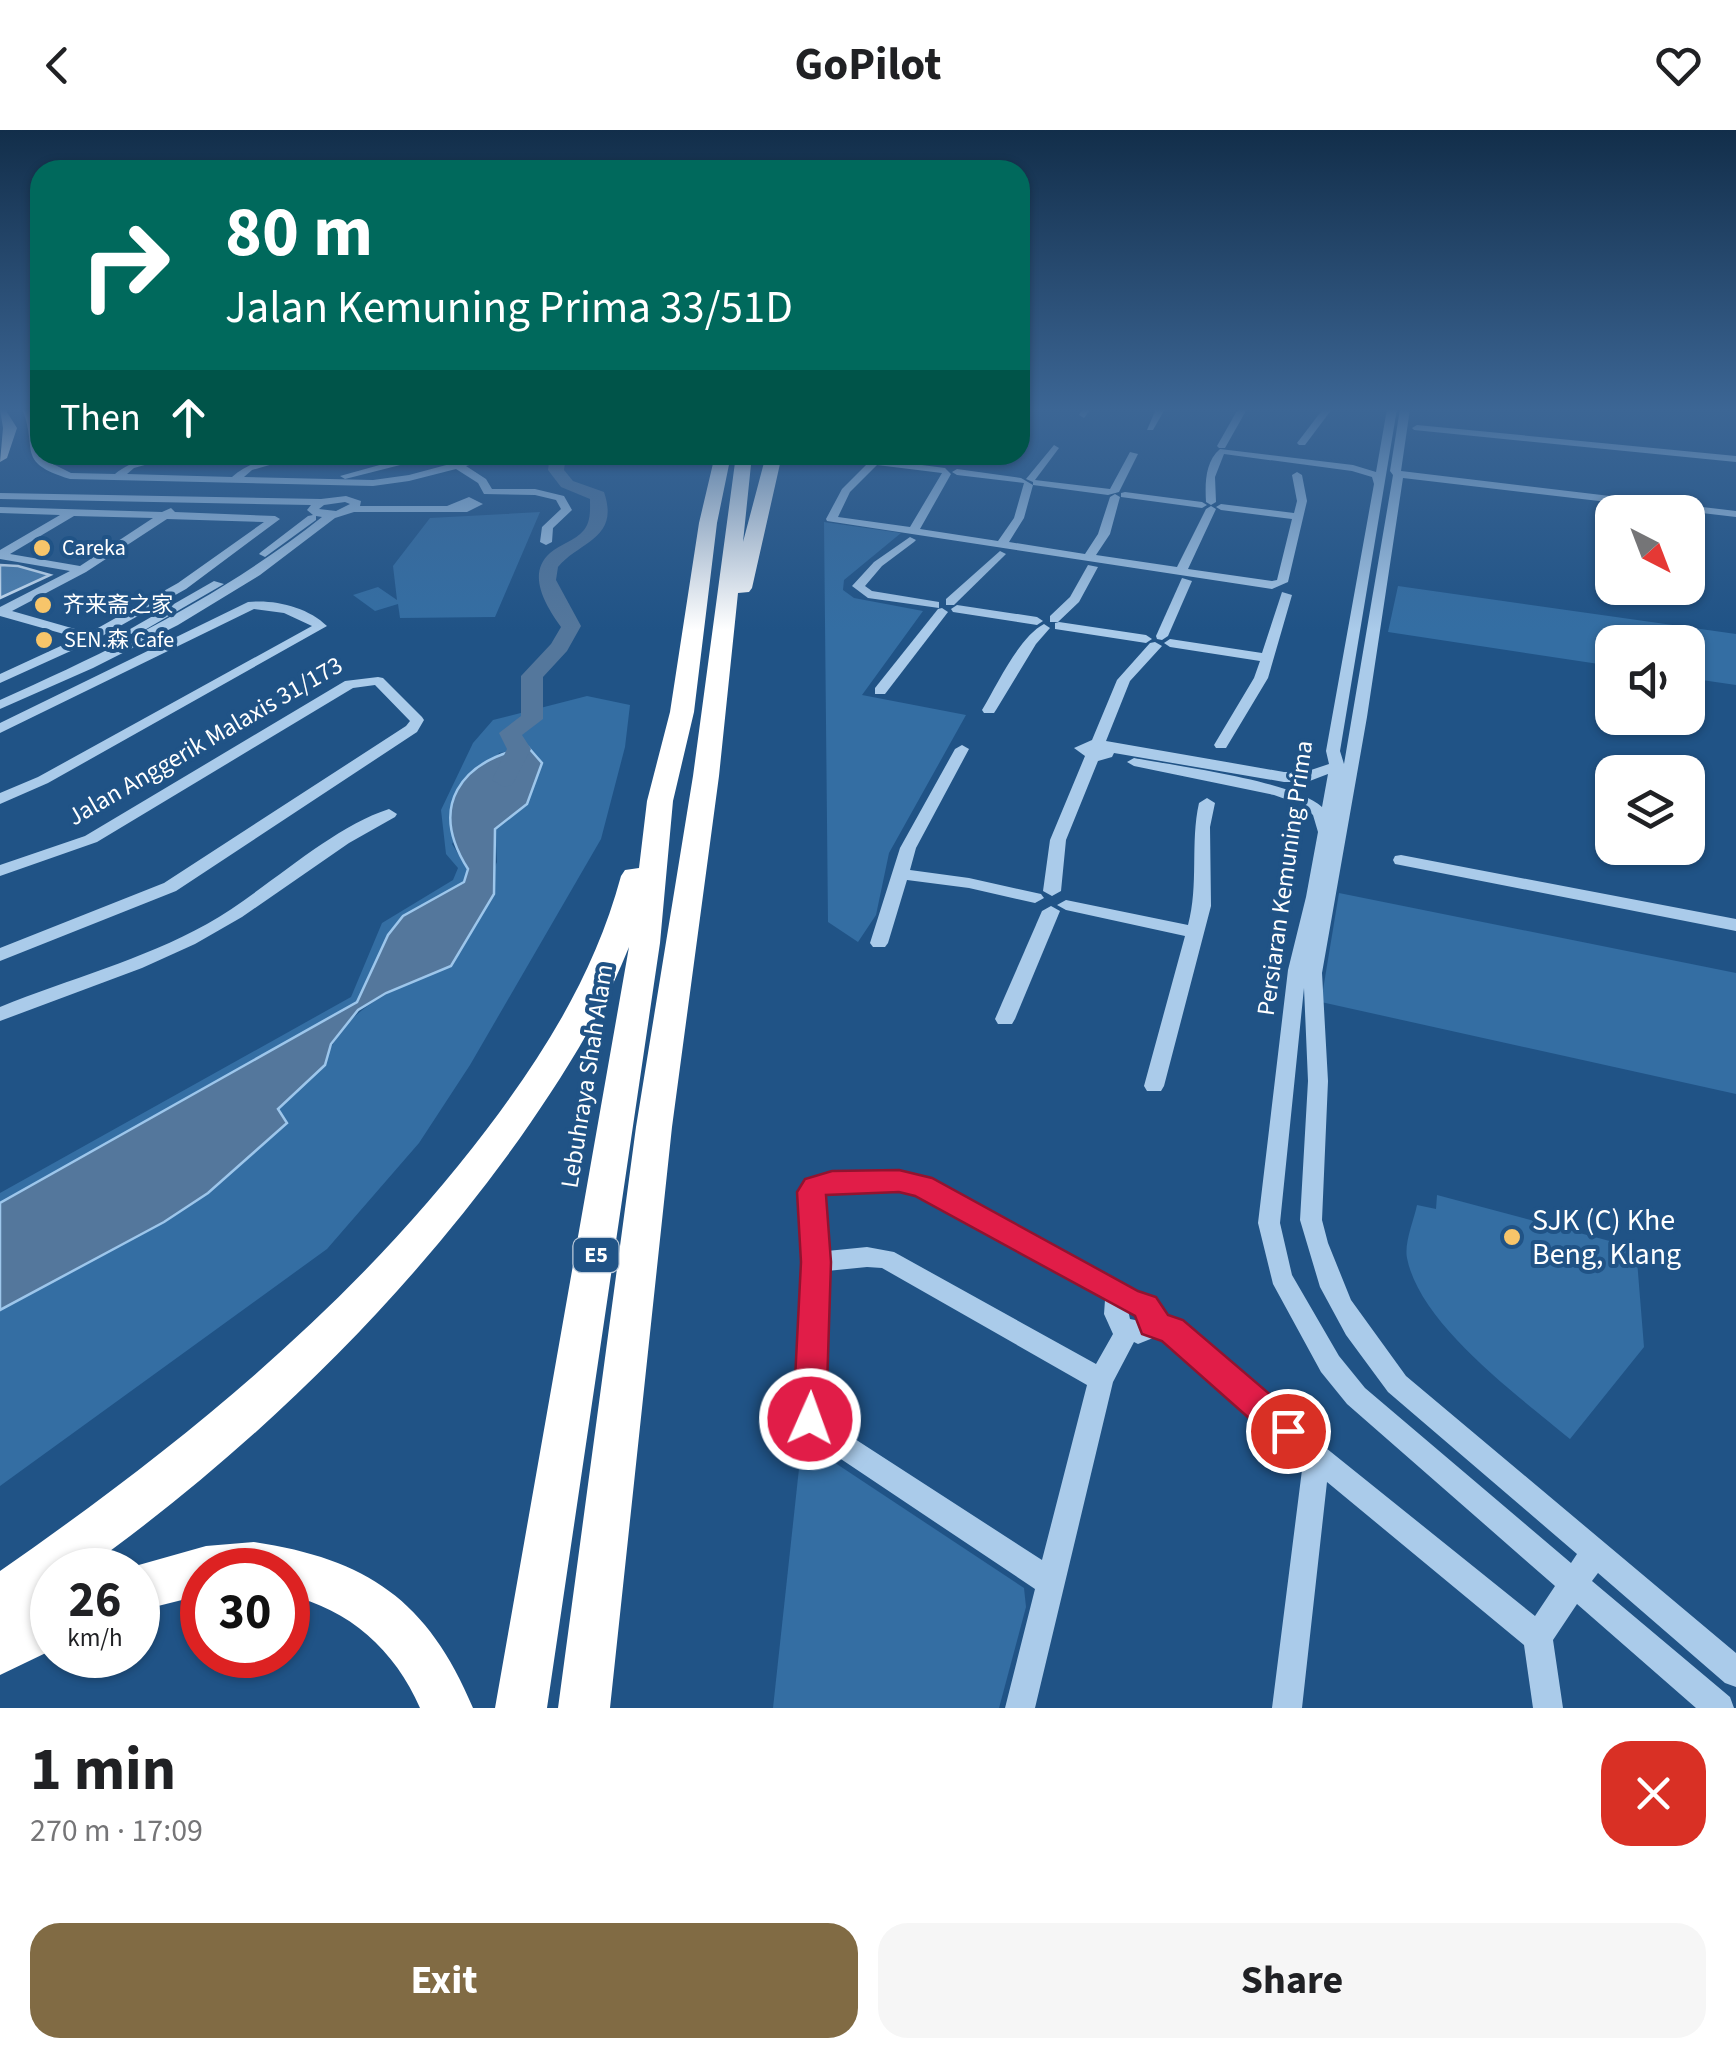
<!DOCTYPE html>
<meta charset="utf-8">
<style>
body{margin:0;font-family:"Source Sans 3","Noto Sans SC",sans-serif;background:#f6f6f6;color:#202124;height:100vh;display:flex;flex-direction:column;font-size:38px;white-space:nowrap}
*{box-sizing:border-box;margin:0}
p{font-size:32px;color:#757577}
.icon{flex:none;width:55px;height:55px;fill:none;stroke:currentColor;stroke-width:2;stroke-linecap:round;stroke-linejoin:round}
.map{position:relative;height:1578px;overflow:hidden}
.side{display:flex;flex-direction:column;background:#fff;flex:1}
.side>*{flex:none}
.banner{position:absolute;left:30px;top:30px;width:1000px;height:305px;border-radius:30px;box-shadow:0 2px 8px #0004;background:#00695c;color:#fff;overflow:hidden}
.needle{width:65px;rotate:138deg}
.tools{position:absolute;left:1595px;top:365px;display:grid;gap:20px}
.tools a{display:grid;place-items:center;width:110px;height:110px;border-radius:20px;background:#fff;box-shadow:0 2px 8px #0004;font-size:50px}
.speed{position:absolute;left:30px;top:1418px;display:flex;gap:20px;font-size:50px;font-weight:700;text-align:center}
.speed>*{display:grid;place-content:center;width:130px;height:130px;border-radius:50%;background:#fff;box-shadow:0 2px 8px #0004;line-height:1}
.speed small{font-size:25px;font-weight:400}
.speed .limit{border:15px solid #d22;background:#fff;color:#111}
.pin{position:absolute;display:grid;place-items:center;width:85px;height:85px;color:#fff;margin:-42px;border:5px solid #fff;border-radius:50%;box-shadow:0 2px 10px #0007}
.me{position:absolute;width:110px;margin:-55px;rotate:2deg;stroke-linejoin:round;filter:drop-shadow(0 0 8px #0008)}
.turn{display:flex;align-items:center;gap:35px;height:210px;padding:0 30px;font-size:45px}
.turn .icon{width:130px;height:130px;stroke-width:2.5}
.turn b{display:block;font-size:70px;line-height:85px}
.then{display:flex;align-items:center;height:95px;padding:0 30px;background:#0003;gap:20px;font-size:38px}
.round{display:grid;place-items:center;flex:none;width:105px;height:105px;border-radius:30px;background:#f6f6f6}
.headline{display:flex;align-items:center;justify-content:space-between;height:170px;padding:0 30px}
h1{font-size:60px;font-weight:700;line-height:75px}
.button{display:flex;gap:20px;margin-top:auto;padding:20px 30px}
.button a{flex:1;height:115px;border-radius:30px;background:#816b44;color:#fff;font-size:40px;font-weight:700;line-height:115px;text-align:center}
.button a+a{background:#f6f6f6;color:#202124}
header{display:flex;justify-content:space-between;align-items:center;height:130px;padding:0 30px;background:#fff;font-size:45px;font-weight:700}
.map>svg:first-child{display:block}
.green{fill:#346ea3}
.water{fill:#54779c;stroke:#9dc6eb;stroke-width:2.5}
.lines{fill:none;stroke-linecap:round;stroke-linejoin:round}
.river{fill:#54779c;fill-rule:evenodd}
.building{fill:#4d80b0;stroke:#cee3f7;stroke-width:2.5}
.minor{fill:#aacbea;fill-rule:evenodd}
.major{fill:#edf5fe;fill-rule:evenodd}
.highway{fill:#fff;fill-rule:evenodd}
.route{fill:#e11d48;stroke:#92132f;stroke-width:2.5}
.poi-dot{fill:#f7c56a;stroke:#205386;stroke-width:4}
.labels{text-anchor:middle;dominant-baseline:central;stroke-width:8;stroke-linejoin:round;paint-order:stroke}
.far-poi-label{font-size:22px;fill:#fff;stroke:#205386;text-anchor:start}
.shield{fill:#205386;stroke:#bccbdb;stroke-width:2.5}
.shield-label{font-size:22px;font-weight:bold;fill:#fff}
.street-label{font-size:25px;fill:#fff;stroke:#205386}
.near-poi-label{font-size:30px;fill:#fff;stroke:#205386;text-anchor:start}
</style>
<header><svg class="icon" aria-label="back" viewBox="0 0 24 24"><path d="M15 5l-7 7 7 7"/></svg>GoPilot<svg class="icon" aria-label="heart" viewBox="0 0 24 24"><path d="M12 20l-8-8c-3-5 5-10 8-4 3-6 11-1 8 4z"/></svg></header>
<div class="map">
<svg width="1736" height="1578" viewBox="0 0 1736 1578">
<rect width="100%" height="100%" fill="#205386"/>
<g class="green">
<polygon points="540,382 495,487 400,488 398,474 375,481 353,465 378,457 397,470 393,436 430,388"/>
<polygon points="824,392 901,403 844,450 843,460 854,468 923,481 862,565 966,585 889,723 876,785 858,812 828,792"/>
<polygon points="1398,456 1736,504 1736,555 1688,548 1688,512 1612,512 1612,536 1388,502"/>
<path d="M587,566l43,9 -5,42 -24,92 -131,226 -51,78 -92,106 -327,237v-176l164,-88 160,-157c19,-60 74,-77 127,-99l46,-104 -2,-33 32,-25 1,-57 -29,6 -47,91 16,25 -4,13 -61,34 -15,19 -30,66 -358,202v-10l351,-196 31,-74 71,-43 5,-12 -12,-14 -5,-44 32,-67 20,-23z"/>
<polygon points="1339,763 1736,843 1736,964 1321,872"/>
<path d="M1437,1065l199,53 8,99 -74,92c-50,-42 -150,-114 -163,-181 -3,-15 7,-38 10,-53l19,4z"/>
<polygon points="802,1311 1024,1458 1026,1477 999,1578 773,1578"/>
</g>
<path class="water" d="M528,617l14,16 -15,41 -32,25 -1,65 -43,72 -65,27 -28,17 -27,34 -6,21 -47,44 9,14 -79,70 -44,29 -164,88v-107l357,-201 31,-67 15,-19 61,-34 4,-13c-40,-63 -8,-108 60,-122z"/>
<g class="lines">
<path class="river" d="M550,325h16l-2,15 9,11 31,11c16,47 -24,49 -46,75l-2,13 25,46 -14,25 -24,26v42l-21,16 9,14 -19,36 -8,2 -12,-7 15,-31 -8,-16 22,-17v-40l30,-32 10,-17c-15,-21 -35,-53 -11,-74 10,-9 25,-12 34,-23 7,-9 6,-20 6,-31l-29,-12 -13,-17z"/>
</g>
<polygon class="building" points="0,435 18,436 50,445 0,468"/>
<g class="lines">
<g class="minor">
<path d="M22,279h9l9,20 -2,20 5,10 28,14 44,1c18,-15 42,-19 65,-19l-46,13 -7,6 105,3c19,-17 47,-22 72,-22l-52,15 -8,7 129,3 36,-5 41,-11 -13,-9h12l10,7 27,-7h17l-37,11 20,13 6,10h43l29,7 8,14 -19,18 -1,14 -6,3 -6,-3 2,-15 19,-18 -5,-9 -21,-5 -51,-1 -6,-11 -22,-14 -47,12 -36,5 -303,-7c-56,-17 -31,-30 -48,-70z"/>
<polygon points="1082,279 1091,279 1084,288 1079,285"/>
<polygon points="1156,279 1165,279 1153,300 1147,300"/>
<polygon points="1238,279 1247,279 1225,318 1219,318 1217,316"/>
<polygon points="1323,279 1332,279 1305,315 1299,315 1297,313"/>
<path d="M1387,279h10l-57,342 4,13 49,-289 -3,-4 10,-62h10l-9,62 335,40v6l-333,-39 -36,239 -45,256 6,108 -6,139 6,23 23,57 55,76 330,277v34l-11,-4 -127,-110 -6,8 138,116 4,11h-38l-119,-104 -24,36 10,68h-30l-9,-63 -197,-163 -25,226h-30l31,-246 -139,-124 -6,-2 -20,8 -4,-2 -21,40 -78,326h-30l30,-119 -230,-154 -9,-21 8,-152 -3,-69 6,-12 25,-8h80l8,3 205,112 29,11 11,18 16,6 145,125 209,168 20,-30 -208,-182 -26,-32 -48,-88 -15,-61 30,-253 18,-73 12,-65 -5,-17 -11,-10 -28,-10 -140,-29 -7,-4 7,-4c42,8 160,23 188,49l6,-33 -21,8h-23l-170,-29 -2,4 -14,4 -32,79 -5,51 -9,5 -9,-5 7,-51 35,-84 -11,-8 18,-8 25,-60 33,-37 5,-1 7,4 -32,35 -24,60 178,31h21l24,-8 -3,-13 48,-267 -2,-7 -20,-6 -128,-17 -9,23 1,25 -5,3 -5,-3c-1,-19 -1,-40 14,-53l133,16 23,7zM1304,858l4,93 -8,139 20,67 26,48 42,57 189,162 -6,9 -206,-175 -26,-32 -47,-81 -12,-52zM832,1061h77l196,109 -1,14 9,20 -17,30 -202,-112 -27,-5 -40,4 -4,-58zM867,1137l15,1 205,117 -45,175 -218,-141 3,-148zM1128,1180l10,3 2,8 -10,-2z"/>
<polygon points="1417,295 1736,326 1736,332 1414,300 1412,298"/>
<polygon points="1054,315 1059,318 1035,350 1110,359 1130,322 1138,324 1119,362 1108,365 1033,355 1033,352 1026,349"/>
<path d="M876,325h11l-4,5 62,8 6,6 -31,55 78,12 16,-23 10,-35 -67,-8 -5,-3 5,-3 64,9 12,7 -9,33 -15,24 76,12 13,-20 12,-37 5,-3 5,3 -10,37 -14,21 81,12 29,-58 5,-3 5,3 -28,60 84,12 5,-1 15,-61 -71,-9 -5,-3 5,-3 73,9 3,-12 -5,-26 5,-3 5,3 5,26 -19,81 -16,7 -445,-68 -1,-2 16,-30zM877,335l65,8 -32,54 -72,-10 12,-25z"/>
<polygon points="412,326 417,329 416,331 345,349 340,346"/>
<polygon points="1125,362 1202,372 1207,375 1202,378 1121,367 1121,363"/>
<path d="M0,363l321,6 25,-3 15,5 -1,5h87l22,-9 14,7 -16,8h-113l-19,6 -75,57 -82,50 -85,43 -93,41v-9c114,-51 224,-105 322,-183l-6,-1v4l-51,37 -6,-3 2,-2 47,-36 5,-1 -6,-5 4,-5 -311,-6zM345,372l5,2 -14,7 -17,-2 5,-4z"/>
<path d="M0,377l162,5 9,-4 4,4 100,4 5,3 -94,70 -91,51 -95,43v-9l78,-36 -78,-22v-9l70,-36 -70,-12v-9l60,-35 -60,-2zM74,386l79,2 -73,48 -70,-12zM167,389l97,3 -86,61 -89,50 -77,-22 74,-39z"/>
<polygon points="910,407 916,410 914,412 882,436 865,456 872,461 939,472 939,478 868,468 852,456 874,432"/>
<polygon points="1000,421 1006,424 1004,426 954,475 946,475 946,469"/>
<polygon points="1088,435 1098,437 1079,472 1058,492 1050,492 1050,486 1070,467"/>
<polygon points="1182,448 1192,451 1168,506 1162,510 1157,509 1156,506"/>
<polygon points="214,451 224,454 136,505 125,502"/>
<polygon points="1282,462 1292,465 1268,548 1226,618 1216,618 1214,615 1254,548 1260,531 1170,517 1164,513 1170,509 1262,523"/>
<path d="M248,472c26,-3 60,5 79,24l-279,157 -48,21v-11l38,-16 274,-151 -28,-13 -30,-4 -254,124v-10z"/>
<polygon points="957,475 1037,487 1043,491 1037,495 953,482 951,479"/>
<polygon points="942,478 948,482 885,564 875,564 875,558 938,479"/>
<polygon points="1059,492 1146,505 1152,509 1146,513 1055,499 1055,493"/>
<path d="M1044,494l6,4 -14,16 -40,66 -2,3h-10l-2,-3c15,-25 37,-73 62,-86z"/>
<polygon points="378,547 383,548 422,587 424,590 417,602 176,761 0,831 0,818 164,753 406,596 410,591 375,555 353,558 97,712 0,746 0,735 85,706 345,551"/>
<polygon points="962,615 969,619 916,718 910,740 969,748 1041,764 1044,768 1035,773 969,758 907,750 888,813 885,817 873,817 870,813 900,718 955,619"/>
<path d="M1207,668l8,5 -5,24 1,79 -47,180 -3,5h-14l-3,-5 41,-150 -119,-26 -9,-5 9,-5 122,25c11,-40 2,-82 11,-122z"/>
<path d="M389,679l8,5 -2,3 -46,26 -107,74 -47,27 -53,24 -142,53v-14c69,-28 142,-47 207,-83 57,-32 122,-96 182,-115z"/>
<polygon points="1401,725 1736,789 1736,801 1395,734 1393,730 1395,726"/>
<polygon points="1051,776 1060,781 1015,889 1012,894 998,894 995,889 1042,781"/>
</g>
<polygon class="major" points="0,279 5,279 17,298 7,328 0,332 3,298"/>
<g class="highway">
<path d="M715,325h16l-14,68 -23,189 -21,89 -13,142 -113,765h-52l134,-761c-27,68 -67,131 -109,191 -119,167 -270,313 -436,432h-32v22l-18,14 18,-8v52l-52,25v-104c181,-126 353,-265 487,-442 59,-78 108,-157 134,-253l4,-6 14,-2 8,-67 23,-89 29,-189z"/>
<polygon points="736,325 752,325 743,412 766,325 782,325 752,458 749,462 738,463 719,646 672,997 610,1578 558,1578 636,997 693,646"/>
<path d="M254,1412c113,17 174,58 219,166h-53c-25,-58 -71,-99 -132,-113v-25h-86v25l-64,16v-41h-17l85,-24z"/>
</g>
</g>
<linearGradient id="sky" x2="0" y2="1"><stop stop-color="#122e4a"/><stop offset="0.56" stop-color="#3c6695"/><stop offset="1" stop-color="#3c6695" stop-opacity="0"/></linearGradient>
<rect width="1736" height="500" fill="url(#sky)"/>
<polygon class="route" points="899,1040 932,1048 1138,1161 1156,1167 1168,1185 1183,1190 1300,1290 1305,1301 1300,1312 1288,1317 1276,1312 1162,1211 1142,1204 1135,1186 915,1066 899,1062 826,1065 831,1132 826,1289 822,1300 810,1304 798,1300 793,1289 801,1132 797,1062 805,1049 832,1041"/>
<g class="poi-dot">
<circle cx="42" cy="418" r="10"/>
<circle cx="43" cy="475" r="10"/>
<circle cx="44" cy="510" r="10"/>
<circle cx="1512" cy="1107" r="10"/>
</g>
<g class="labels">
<g class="far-poi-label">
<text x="62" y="418">Careka</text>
<text x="63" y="475">齐来斋之家</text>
<text x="64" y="510">SEN.森 Cafe</text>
</g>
<rect class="shield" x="573.5" y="1108" width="45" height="34" rx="8"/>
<g class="shield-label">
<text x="596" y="1125">E5</text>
</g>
<g class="street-label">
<text transform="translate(205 611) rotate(-30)">Jalan Anggerik Malaxis 31/173</text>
<text transform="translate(1285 748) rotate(-82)">Persiaran Kemuning Prima</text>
<text transform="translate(587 946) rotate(-81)">Lebuhraya Shah Alam</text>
</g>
<g class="near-poi-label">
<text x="1532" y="1090">SJK (C) Khe<tspan x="1532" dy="34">Beng, Klang</tspan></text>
</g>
</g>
</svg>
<div class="tools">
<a><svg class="needle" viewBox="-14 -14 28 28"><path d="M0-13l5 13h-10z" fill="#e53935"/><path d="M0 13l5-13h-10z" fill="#757577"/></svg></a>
<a><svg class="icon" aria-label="sound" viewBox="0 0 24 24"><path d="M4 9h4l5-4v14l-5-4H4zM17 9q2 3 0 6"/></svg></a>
<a><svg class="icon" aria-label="layers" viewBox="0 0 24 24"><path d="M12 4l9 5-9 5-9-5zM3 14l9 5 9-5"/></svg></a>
</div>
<div class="speed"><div>26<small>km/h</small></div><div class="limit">30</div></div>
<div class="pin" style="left:1288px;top:1301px;background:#d93025"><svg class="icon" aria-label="arrive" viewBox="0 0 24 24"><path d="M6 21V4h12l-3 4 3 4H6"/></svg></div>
<svg class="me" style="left:810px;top:1289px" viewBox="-20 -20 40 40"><circle r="17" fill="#e11d48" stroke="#fff" stroke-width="3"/><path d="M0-11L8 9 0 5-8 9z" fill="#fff"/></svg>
<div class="banner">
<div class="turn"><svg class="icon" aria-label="right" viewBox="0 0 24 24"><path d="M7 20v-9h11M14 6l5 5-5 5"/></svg><div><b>80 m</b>Jalan Kemuning Prima 33/51D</div></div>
<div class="then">Then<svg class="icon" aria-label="ahead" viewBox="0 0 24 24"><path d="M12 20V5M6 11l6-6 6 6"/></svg></div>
</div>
</div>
<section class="side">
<div class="headline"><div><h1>1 min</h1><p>270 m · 17:09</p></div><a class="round" style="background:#d93025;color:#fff"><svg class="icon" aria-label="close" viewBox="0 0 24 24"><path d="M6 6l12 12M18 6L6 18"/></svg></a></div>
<div class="button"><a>Exit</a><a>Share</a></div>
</section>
